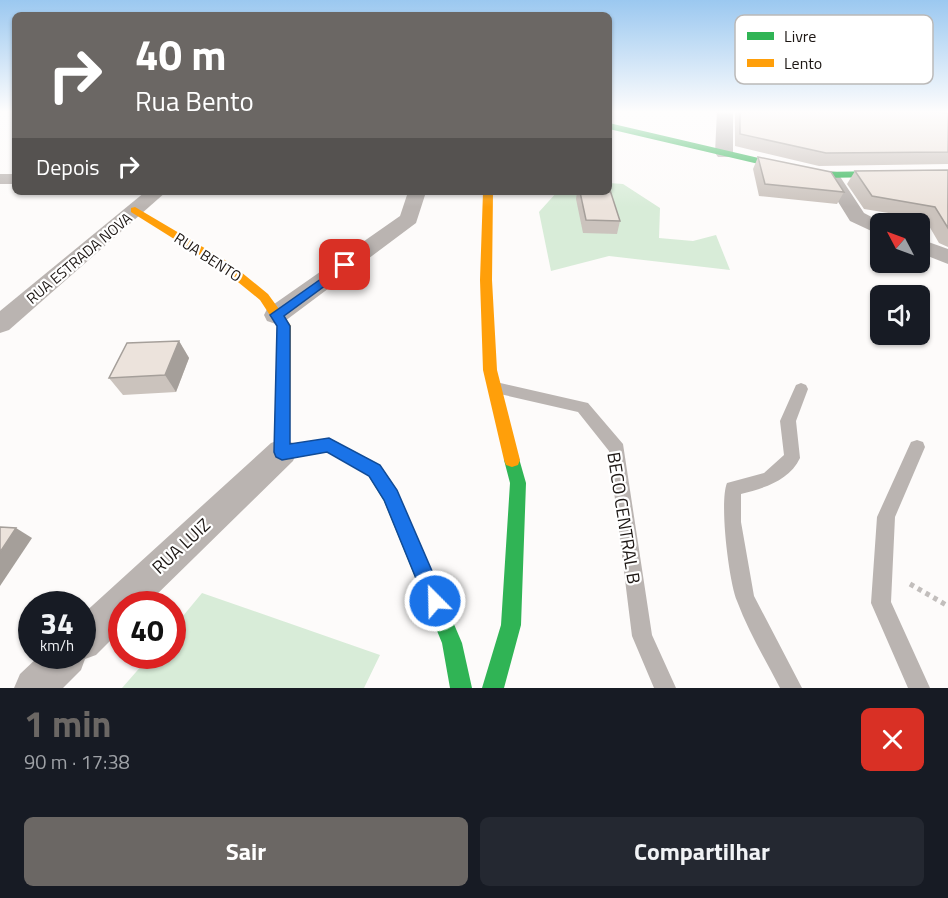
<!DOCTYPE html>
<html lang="pt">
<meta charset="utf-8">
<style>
body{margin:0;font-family:"Titillium Web",sans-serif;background:#242831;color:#f1f3f6;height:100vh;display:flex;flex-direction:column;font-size:22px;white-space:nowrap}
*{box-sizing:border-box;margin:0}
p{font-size:20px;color:#9ea1a6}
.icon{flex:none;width:33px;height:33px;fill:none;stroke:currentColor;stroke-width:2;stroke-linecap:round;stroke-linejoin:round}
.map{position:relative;height:688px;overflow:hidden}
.sheet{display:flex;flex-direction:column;background:#171b24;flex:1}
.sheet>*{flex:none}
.hud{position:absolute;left:12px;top:12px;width:600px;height:183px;border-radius:9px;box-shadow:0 2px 4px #0004;background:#6b6764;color:#fff;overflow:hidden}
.needle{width:39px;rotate:311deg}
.buttons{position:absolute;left:870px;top:213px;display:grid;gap:12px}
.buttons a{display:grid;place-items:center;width:60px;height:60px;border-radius:9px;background:#171b24;box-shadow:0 2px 4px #0004;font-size:30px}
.speed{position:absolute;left:18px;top:591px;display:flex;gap:12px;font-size:30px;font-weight:700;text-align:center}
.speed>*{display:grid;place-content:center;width:78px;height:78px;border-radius:50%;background:#171b24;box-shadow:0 2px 4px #0004;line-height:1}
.speed small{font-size:15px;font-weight:400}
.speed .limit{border:9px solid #d22;background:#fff;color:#111}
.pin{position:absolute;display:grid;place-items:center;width:51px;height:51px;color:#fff;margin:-26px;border-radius:12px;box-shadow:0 3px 9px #0006}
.me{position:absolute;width:66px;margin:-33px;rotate:337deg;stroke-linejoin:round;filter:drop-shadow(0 0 4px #0008)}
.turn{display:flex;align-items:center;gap:21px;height:126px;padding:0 24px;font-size:27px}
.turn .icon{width:78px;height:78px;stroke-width:2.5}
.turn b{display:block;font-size:42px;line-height:51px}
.then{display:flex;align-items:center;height:57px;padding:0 24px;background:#0003;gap:12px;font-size:22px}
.round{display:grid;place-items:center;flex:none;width:63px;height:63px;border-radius:9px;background:#242831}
.headline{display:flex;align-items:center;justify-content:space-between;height:102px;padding:0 24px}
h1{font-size:36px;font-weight:700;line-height:45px;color:#6b6764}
.primary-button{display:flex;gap:12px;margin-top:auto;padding:12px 24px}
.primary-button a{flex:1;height:69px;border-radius:9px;background:#6b6764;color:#fff;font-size:24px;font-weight:700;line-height:69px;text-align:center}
.primary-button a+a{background:#242831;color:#f1f3f6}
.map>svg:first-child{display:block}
.green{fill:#d8ecd8}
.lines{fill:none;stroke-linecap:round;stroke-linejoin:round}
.path{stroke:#c2bebc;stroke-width:5;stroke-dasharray:4.5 4.5;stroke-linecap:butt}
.lane{fill:#bab4b1;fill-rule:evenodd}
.street{fill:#bab4b1;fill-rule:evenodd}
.fast{fill:#30b455;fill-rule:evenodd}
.slow{fill:#ff9f0a;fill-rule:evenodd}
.wall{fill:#cbc3bd}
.shaded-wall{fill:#a59f9a}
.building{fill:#ece3dc;stroke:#a59f9a;stroke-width:1.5}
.route{fill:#1a73e8;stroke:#114b97;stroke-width:1.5}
.labels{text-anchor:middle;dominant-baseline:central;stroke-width:4.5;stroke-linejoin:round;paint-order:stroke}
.street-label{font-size:15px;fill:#1d1714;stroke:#fff}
.near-street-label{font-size:18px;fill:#1d1714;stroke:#fff}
.key{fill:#fff;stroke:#bbb9b8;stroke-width:1.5}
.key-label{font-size:16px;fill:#1d1714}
</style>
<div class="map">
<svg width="948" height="688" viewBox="0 0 948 688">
<rect width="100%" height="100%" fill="#fdfbfa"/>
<g class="green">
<polygon points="609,183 623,184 660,208 659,238 693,241 716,235 730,270 609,256 551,271 539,212 557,192 609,192"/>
<polygon points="202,593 380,655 364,688 122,688 150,656 172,656 173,628"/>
</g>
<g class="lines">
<polyline class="path" points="910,584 948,606"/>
<g class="lane">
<polygon points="496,382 588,403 623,444 652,635 676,688 654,688 632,636 609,451 578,412 491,392 489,388 491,384"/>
<path d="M801,383l5,2 2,4 -12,32 4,37c-11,23 -36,30 -59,36v28l13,74 48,92h-22c-15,-29 -32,-57 -43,-87 -8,-19 -18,-99 -10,-118l37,-10 20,-18 -4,-34 16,-36z"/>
<polygon points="917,440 923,442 925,447 895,517 891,602 930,688 908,688 871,603 877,517 911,442"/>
</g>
<g class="street">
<polygon points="717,111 733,111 733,153 730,157 718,157 715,153"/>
<polygon points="831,171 837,172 864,213 885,224 880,224 880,235 850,221 822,176 825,172"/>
<rect x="0" y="174" width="15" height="10"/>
<polygon points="145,192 166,192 9,330 0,333 0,311"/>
<polygon points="408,192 426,192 416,223 285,321 276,324 267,321 264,315 267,309 400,216"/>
<polygon points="920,239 948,249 948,264 920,253"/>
<polygon points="282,439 293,443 297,452 293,461 147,604 122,604 122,629 96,655 85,659 81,670 63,688 14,688 20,674 39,656 82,656 82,615 271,443"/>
</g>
<g class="fast">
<polygon points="609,123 819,172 948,170 948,176 819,178 609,129"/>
<polygon points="329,438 380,465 397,490 462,643 472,688 450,688 442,643 384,501 368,475 327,452 305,456 299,454 297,449 299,444"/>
<polygon points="512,453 518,455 526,483 521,625 504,688 482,688 501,625 510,483 504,460 506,455"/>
</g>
<g class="slow">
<polygon points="483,192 493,192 492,280 497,370 520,460 518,465 512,467 506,465 504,460 483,370 480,280"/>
<polygon points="135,207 230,263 268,294 289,323 291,326 290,444 305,442 311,444 313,449 311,454 282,459 276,457 274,452 277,326 260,300 222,269 131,212 131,208"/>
</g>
</g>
<g class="wall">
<polygon points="735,111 948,111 948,164 819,166 735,146"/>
<polygon points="758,157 844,192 837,204 759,196 753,169"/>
<polygon points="948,170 948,247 939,243 925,219 864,209 847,184 855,171"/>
<polygon points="577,192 579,192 620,221 617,234 583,233 576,199"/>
<polygon points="179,341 189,358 176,392 123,395 109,378"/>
</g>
<g class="shaded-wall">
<polygon points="179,341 189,358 176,392 165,375"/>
<polygon points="16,528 32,538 0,586 0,552"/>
</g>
<g class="building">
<polygon points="740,111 929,111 948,113 948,152 826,153 740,134"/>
<polygon points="758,157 831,172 844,192 765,184"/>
<polygon points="948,170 948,228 935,207 872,196 855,171"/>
<polygon points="609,187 620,221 586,220 580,192 609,192"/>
<polygon points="179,341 165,375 109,378 127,343"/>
<polygon points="0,527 16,528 0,552"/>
</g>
<linearGradient id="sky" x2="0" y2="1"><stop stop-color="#9bc8f0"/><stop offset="0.54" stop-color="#fefdfd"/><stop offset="1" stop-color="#fefdfd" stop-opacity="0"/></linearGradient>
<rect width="948" height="207" fill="url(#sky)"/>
<polygon class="route" points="345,262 349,263 349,268 284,316 290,326 290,444 329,438 380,465 397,490 445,601 442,608 435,611 428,608 384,500 369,476 327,452 282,460 276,457 274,452 277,326 270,315"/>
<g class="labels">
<g class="street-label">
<text transform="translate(208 257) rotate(33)">RUA BENTO</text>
<text transform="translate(79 258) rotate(-40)">RUA ESTRADA NOVA</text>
</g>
<g class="near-street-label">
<text transform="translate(624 518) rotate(81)">BECO CENTRAL B</text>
<text transform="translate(181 546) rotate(-43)">RUA LUIZ</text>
</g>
</g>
<rect x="735" y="15" width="198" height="69" rx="9" class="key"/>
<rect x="747" y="32" width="27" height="8" fill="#30b455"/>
<rect x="747" y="59" width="27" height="8" fill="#ff9f0a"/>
<g class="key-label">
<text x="784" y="42">Livre</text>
<text x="784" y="69">Lento</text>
</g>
</svg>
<div class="buttons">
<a><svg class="needle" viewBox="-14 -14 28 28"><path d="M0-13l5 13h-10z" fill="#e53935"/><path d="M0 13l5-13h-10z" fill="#9ea1a6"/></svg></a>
<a><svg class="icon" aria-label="sound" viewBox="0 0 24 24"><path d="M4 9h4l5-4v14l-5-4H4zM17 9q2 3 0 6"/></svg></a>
</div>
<div class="speed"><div>34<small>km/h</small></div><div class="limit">40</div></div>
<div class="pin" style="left:345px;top:265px;background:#d93025"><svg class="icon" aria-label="arrive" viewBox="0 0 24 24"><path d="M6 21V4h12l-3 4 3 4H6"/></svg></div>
<svg class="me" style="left:435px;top:601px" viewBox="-20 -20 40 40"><circle r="17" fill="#1a73e8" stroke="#fff" stroke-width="3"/><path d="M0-11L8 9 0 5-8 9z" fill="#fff"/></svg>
<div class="hud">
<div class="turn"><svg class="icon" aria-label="right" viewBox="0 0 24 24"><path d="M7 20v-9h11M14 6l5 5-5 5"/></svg><div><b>40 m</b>Rua Bento</div></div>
<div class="then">Depois<svg class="icon" aria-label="right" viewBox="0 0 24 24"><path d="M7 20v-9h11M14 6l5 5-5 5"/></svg></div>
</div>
</div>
<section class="sheet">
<div class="headline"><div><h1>1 min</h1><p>90 m · 17:38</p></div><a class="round" style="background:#d93025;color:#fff"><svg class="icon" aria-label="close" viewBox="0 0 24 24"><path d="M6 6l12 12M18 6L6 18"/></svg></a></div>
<div class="primary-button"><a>Sair</a><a>Compartilhar</a></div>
</section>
